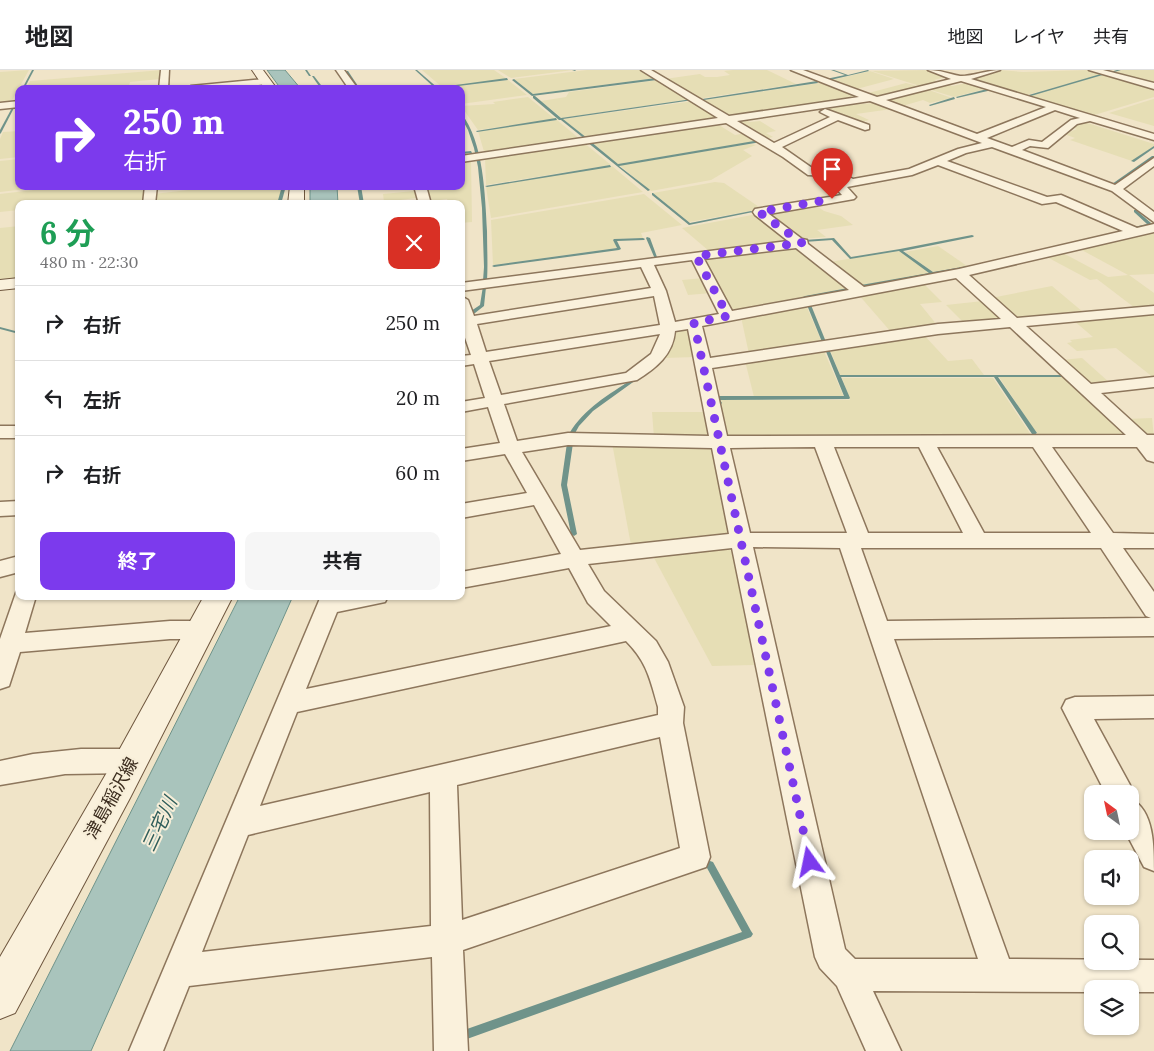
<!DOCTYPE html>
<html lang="ja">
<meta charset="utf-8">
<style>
body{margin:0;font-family:Lora,"Noto Sans JP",serif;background:#f6f6f6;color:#202124;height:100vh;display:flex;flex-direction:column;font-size:19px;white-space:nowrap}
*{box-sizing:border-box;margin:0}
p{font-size:16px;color:#757577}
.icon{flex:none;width:28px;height:28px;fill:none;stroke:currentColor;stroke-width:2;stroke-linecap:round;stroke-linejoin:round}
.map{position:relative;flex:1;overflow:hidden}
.sheet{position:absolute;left:15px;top:130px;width:450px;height:400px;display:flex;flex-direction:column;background:#fff;border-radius:10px;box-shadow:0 1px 4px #0004}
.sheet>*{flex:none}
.guide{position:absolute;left:15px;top:15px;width:450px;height:105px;border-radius:10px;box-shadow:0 1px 4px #0004;background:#7c3aed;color:#fff;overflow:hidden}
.needle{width:32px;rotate:327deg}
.controls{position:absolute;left:1084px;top:715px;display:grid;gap:10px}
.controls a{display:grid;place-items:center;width:55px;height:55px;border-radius:10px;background:#fff;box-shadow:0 1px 4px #0004;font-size:25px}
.pin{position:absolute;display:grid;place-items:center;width:42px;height:42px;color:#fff;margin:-51px -21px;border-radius:50% 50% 50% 0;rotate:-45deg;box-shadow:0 0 5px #0007}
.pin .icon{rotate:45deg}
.me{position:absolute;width:55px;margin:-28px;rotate:348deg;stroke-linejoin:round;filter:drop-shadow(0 0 4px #0008)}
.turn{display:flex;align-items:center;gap:18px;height:105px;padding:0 25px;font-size:22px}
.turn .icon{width:65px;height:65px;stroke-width:2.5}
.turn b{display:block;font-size:35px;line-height:42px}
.round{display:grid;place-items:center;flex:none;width:52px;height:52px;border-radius:10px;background:#f6f6f6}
.summary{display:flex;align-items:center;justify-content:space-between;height:85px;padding:0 25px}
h1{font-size:30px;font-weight:700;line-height:38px;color:#1e9e55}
.cta{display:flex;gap:10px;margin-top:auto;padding:10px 25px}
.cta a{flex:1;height:58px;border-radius:10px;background:#7c3aed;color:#fff;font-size:20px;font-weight:700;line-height:58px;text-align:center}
.cta a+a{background:#f6f6f6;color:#202124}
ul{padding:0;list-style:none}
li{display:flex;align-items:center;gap:15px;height:75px;padding:0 25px;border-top:1px solid #e0e0e0}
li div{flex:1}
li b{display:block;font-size:19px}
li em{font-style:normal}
header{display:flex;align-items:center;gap:30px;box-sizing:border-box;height:70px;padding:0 25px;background:#fff;border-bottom:1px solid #e0e0e0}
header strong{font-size:24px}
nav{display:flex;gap:28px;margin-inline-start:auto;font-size:18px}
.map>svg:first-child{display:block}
.farmland{fill:#e6deb5}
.water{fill:#a9c4bc;stroke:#6f938a}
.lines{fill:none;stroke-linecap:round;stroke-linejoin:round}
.stream{fill:#6f938a;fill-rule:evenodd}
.street-casing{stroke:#8d765c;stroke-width:3}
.secondary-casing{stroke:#6f573f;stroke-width:2}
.street{fill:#faf1dc;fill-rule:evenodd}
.secondary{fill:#faf1dc;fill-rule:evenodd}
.route{stroke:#7c3aed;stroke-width:9;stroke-dasharray:0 16.2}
.labels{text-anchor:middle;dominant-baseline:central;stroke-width:4;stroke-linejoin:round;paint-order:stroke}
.near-street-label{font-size:18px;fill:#3d2e20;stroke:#f7eed8}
.near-water-label{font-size:19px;font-style:italic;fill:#2f5d5a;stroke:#f7eed8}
</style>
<header>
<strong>地図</strong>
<nav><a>地図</a><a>レイヤ</a><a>共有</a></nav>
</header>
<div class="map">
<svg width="1154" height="981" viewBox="0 0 1154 981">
<rect width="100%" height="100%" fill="#f0e4c8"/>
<g class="farmland">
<polygon points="29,0 10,34 0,35 0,2"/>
<polygon points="162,0 160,9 130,12 128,19 26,19 30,11"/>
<polygon points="422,0 494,0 507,9 442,17"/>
<polygon points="498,0 573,0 511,8"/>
<polygon points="587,0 642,0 656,8 533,24 514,9"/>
<polygon points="733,0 767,0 796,14 697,29 665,9 700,4 705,7 717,7 730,5 724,1"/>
<polygon points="931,0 950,6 934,10 941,13 923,17 872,1"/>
<polygon points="999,0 1023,2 1089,0 1104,4 1023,26 966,8"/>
<polygon points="1122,0 1154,0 1154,15 1109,4"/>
<polygon points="870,1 894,9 853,20 828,11"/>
<polygon points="1106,4 1154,17 1154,27 1091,46 1025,27"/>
<polygon points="508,10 527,25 461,34 461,19 443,18"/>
<polygon points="659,10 691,29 562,48 541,31 566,27 569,22"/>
<polygon points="970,12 989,18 954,27 928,19 944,14 953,16"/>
<polygon points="820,13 861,28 733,47 703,30"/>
<polygon points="906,13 921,17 880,28 865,24"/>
<polygon points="926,19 952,28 930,33 923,30 899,37 880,30"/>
<polygon points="528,27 555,49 478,60 461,36 495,34 493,32"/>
<polygon points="1154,29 1154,56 1109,43 1150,30"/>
<polygon points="694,31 723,48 588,69 563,49"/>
<polygon points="875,33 892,39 856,44 869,50 858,53 815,37"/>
<polygon points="743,48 750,52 760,51 776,61 766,63 773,67 764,69 732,50"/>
<polygon points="557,50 581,70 485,85 478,61"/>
<polygon points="1081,51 1154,74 1154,76 1132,91 1070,70 1075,68 1064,64 1077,59 1071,57"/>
<polygon points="714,52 735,65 746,63 759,71 618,94 590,71"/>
<polygon points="19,61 19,87 0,89 0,69 3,62"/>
<polygon points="583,72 611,95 486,115 485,87"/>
<polygon points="750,74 756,75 743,80 752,86 711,110 651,121 619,95"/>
<polygon points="19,89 19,116 52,116 0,122 0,91"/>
<polygon points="471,90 472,152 461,153 461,134 449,134 447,129 432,131 426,116 461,116 461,91"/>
<polygon points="612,96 643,122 491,148 486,117"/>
<polygon points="715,112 724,113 762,139 689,152 653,123"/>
<polygon points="67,116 146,116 143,134 19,134 19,140 0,142 0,124"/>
<polygon points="222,116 283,116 279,134 153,134 154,124"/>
<polygon points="414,121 416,128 384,132 383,124"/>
<polygon points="644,124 682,155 641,163 643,168 613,169 617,178 493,195 491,150"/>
<polygon points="812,133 824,141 841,146 853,155 817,160 826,167 802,169 767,145 768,142"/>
<polygon points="752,145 757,145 793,171 709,181 682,158"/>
<polygon points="19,156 19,208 0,211 0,158"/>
<polygon points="1154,160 1154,204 1129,205 1154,223 1154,236 1135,238 1097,209 1090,210 1045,186 1061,182 1108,207 1128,205 1078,178"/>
<polygon points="938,176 967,196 933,202 905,182"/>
<polygon points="797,177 847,218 733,241 730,239 703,190 705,188"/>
<polygon points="900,181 930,203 859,216 829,192"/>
<polygon points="704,208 712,223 688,225 682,210"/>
<polygon points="922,212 942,232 920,234 937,255 891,262 858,224"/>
<polygon points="1052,216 1083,242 1020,249 1011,246 991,228"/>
<polygon points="983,231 1002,248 999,250 964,253 946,235"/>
<polygon points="806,235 822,273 749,284 741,247"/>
<polygon points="1154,243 1154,308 1116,278 1077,281 1067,273 1072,272 1070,270 1093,267 1073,250"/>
<polygon points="689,258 695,287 664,288 671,279 675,260"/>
<polygon points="923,264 948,291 972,289 984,305 840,305 829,277"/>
<polygon points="823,279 844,327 754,327 745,291"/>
<polygon points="1082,288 1110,313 1093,314 1085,312 1061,290"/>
<polygon points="999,307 1068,307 1127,362 1123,367 1039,367"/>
<polygon points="842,308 993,308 1033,368 728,366 720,330 850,330"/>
<polygon points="652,342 707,342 711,363 706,369 654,368"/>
<polygon points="1152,348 1154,367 1141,364 1126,349"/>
<polygon points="612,373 709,374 716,379 732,458 724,466 631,475"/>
<polygon points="727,478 734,483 754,595 712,596 653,486"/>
</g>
<g class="water">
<polygon points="267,0 285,0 301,19 281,19"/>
<polygon points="310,116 337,116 338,134 310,134"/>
<polygon points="240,526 293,526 91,981 10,981"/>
</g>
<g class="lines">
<g class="stream">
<polygon points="32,0 34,0 24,19 22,19"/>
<polygon points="305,0 307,0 311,6 309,6"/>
<polygon points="415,0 417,0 439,19 436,19"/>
<polygon points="572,0 576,0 575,1"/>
<polygon points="831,0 834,0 848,5 868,0 869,1 826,11 826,9 845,5"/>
<polygon points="1117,0 1121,0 1108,4 1107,3"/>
<polygon points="346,1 348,1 360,19 358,19"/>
<polygon points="1104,3 1106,4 1024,28 1022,27"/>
<polygon points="312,6 314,6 324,19 321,19"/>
<polygon points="507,8 508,10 442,18 441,17"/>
<polygon points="656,8 657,10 532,26 512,10 514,9 533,24"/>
<polygon points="817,11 818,13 697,31 696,30"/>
<polygon points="991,18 992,20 957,28 956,27"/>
<polygon points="533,26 535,26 561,48 692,29 693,30 563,49 587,68 586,70 561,50 559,50 533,28"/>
<polygon points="954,27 955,29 930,36 929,35"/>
<polygon points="14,35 15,36 1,63 0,64 0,60 13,36"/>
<path d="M461,43c23,29 24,83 26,118 0,17 1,33 0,50l-2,1 -2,-1 1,-14 -2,-59 -4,-41 -4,-19 -6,-18 -7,-13z"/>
<polygon points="556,48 557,50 477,62 476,61"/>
<polygon points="760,70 761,72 619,96 649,119 650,120 648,121 587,72 590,71 618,94"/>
<polygon points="1154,76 1154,78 1134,92 1131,91"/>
<polygon points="471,81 472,83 461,84 461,82"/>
<polygon points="1152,86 1154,86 1154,88 1114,116 1112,116 1112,114"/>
<polygon points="610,95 611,97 487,117 485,116"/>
<polygon points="282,116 286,116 281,134 277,134"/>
<polygon points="357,116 361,116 364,134 360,134"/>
<polygon points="653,123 690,153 751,141 753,142 689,155 652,125 652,123"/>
<polygon points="1134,140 1136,140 1151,153 1151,155 1130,160 1130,158 1147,154 1134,142"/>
<polygon points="972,165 974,166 973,167 903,181 933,202 968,196 970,197 969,198 862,217 861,217 861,215 929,203 899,181 850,189 832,170 804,172 802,171 804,170 834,168 851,187 900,179"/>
<polygon points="647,167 650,168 657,187 666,186 666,188 655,189 646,168"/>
<polygon points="643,168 645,169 644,170 617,171 621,179 619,180 494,197 492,196 494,195 617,178 613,170 614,169"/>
<polygon points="483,216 486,217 484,236 475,243 471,243 471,241 480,235"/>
<polygon points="848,218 849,218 849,220 805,228 803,227 805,226"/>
<polygon points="807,234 811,235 826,272 826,273 822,272 807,235"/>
<polygon points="0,257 19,262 19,264 0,259"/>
<polygon points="825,278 829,278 829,279 840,305 1064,305 1066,306 1064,307 998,307 1037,363 1034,365 1032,364 994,307 841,307 850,328 849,329 720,330 722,333 721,334 719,335 717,334 714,328 717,326 844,326 825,279"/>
<path d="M632,309h2l2,1 -43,31 -14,15 -5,9h-4l-1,-1c15,-26 40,-39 63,-55z"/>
<polygon points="570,371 573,373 567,415 577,464 574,466 571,464 561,415 567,373"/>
<polygon points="710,791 713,792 751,861 753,864 751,867 467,969 464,967 462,964 464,961 467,959 742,862 707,798 706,795 707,792"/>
</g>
<g class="street-casing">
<g id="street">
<polygon points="161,0 169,0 168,19 159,19"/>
<polygon points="336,0 344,0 358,19 349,19"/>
<path d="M641,0h10l78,46 130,-19 -68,-27h12l74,27 74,-18 -23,-9c12,0 21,4 32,6 9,1 28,-6 40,-6l-29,9 183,55v6l-64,-19 -13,3 -29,24 -18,-2 -8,4 93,35 39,-27v8l-31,23 31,23v10l-42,-31 -120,-44 -26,6 -19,8 100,36 14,-2 76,33 17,-4v8l-185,43 48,43 137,-12v8l-128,12 65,58 63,-7v10l-53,6 46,42h7v27l-7,-2 -10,-13h-85l61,86 41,1v14h-31l31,44v44l-260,3 115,320 145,1v32h-24v-3h-38v3l-219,-1 28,60h-35l-29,-65 -17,-18 -5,-11 -83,-409 -144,16 16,27 52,50 12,21 16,45 -1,16 27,134 -4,10 -243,83 5,101h-34l-2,-94 -243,29 -26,65h-34l192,-455h67l-3,6 -48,10 -31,77 305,-63 -23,-23 -19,-35 -108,20v-16l100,-18 -27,-49 -73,13v-14l66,-11 -22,-39 -44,7v-12l39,-6 -12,-36 -27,5v-10l24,-4 -11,-34 -13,2v-10l10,-1 -10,-29v-30l7,4 6,16 177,-28 -10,-21 -180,24v-8l327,-42 -33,-26 -2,-3 2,-3 87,-14 -9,-10 8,-4 -7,-5 -26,-1 -25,-18 -57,-34 -265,39v-6l257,-38zM961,11l85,26 -69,27 -91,-34zM870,31l112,42 -24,6 -49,20 -56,10 -17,-9h-21l-33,-23 56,-27 27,10 4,-1v-4l-44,-16 -5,3 10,5 -56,26 -37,-22zM1055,40l25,8 -9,2 -29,22 -13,-2 -17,7 -25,-9zM938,95l104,39 14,-2 67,29 -164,38 -95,18 -56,-43 -1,-4 -5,-1 -33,-25 85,-15 2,-2 -9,-10 65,-12zM796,178l53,42 -117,21 -28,-52zM692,190l27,54 -44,8 -9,-31 -12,-26zM956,208l45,41 -63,5 -228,34 -8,-32zM654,226l6,29 -174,27 -9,-28zM1010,257l116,108 -399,1 -15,-68 226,-34zM688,259l21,107 -141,-3 -51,8 -13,-37 133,-24c19,-12 36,-25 38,-49zM660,264l-9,20 -25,19 -125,22 -12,-34zM568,375l144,3 17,86 -149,16 -58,-98zM815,377l32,86h-97l-20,-85zM834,377h85l44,86h-95zM937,377h96l58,86h-107zM753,477l87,1 138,411h-123l-10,-10zM861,478h240l45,68 5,2 -264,3zM626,571c21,21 24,38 32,66v8l-398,91 37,-94zM660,667l20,111 -218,72 -5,-135zM430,722l1,134 -229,26 46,-117z"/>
<polygon points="1089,0 1103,0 1154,13 1154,19"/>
<polygon points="264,9 267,10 267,14 221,19 187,19 191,16"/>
<polygon points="19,31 19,37 0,39 0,33"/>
<polygon points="145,116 157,116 155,134 143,134"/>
<polygon points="414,116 426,116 431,134 419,134"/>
<rect x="0" y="356" width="19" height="12"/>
<polygon points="19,431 19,445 0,446 0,432"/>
<polygon points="19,486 19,502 0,507 0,491"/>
<polygon points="17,520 19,526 36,526 25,563 170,551 201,551 209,554 213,560 209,566 201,569 170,569 20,582 9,616 0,619 0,569"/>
<path d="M1154,626v22l-60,1 36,66 4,9 -3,5c23,11 23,48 23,72l-10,-4 -19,-36h5v-37h-24l-44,-86 4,-8 9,-3z"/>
<polygon points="81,679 131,679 140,682 144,691 140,700 131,703 65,704 0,715 0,691 33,684"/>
</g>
</g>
<g class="secondary-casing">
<g id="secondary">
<polygon points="252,0 263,0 277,19 265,19"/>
<polygon points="290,116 304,116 304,134 288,134"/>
<polygon points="19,208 19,218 0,220 0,210"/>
<polygon points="204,526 233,526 130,728 15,943 0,949 0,887 106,704"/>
</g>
</g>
<use href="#street" class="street"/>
<use href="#secondary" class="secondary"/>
</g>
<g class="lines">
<polyline class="route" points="810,792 694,253 728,246 696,186 802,173 759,142 832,129"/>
</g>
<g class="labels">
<g class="near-street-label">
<text transform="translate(111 728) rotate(-61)">津島稲沢線</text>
</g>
<g class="near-water-label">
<text transform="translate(159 754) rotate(-65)">三宅川</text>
</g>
</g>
</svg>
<div class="controls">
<a><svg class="needle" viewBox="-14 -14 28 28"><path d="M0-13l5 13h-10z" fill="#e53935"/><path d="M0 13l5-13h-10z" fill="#757577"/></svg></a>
<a><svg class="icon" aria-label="sound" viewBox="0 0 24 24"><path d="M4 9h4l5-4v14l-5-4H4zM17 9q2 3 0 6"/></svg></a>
<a><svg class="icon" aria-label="search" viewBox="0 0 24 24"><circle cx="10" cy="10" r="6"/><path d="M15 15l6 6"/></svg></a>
<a><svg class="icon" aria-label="layers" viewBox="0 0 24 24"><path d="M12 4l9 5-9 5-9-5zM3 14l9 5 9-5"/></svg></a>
</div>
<div class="pin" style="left:832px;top:129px;background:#d93025"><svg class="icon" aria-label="arrive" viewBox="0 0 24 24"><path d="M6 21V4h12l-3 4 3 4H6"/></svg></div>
<svg class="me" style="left:810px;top:792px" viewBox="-20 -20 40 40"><path d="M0-17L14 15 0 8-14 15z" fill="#7c3aed" stroke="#fff" stroke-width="4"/></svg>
<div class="guide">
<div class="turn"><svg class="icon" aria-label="right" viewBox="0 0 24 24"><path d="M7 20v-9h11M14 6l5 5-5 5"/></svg><div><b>250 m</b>右折</div></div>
</div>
<section class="sheet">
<div class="summary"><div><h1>6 分</h1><p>480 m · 22:30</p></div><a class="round" style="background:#d93025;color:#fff"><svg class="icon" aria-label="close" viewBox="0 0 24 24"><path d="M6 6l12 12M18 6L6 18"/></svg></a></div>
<ul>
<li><svg class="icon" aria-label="right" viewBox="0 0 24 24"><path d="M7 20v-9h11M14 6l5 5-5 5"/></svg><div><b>右折</b></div><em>250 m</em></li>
<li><svg class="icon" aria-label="left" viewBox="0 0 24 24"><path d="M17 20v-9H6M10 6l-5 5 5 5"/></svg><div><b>左折</b></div><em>20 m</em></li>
<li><svg class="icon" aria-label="right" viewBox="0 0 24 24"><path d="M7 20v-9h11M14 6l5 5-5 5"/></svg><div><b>右折</b></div><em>60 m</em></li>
</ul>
<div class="cta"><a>終了</a><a>共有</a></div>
</section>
</div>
